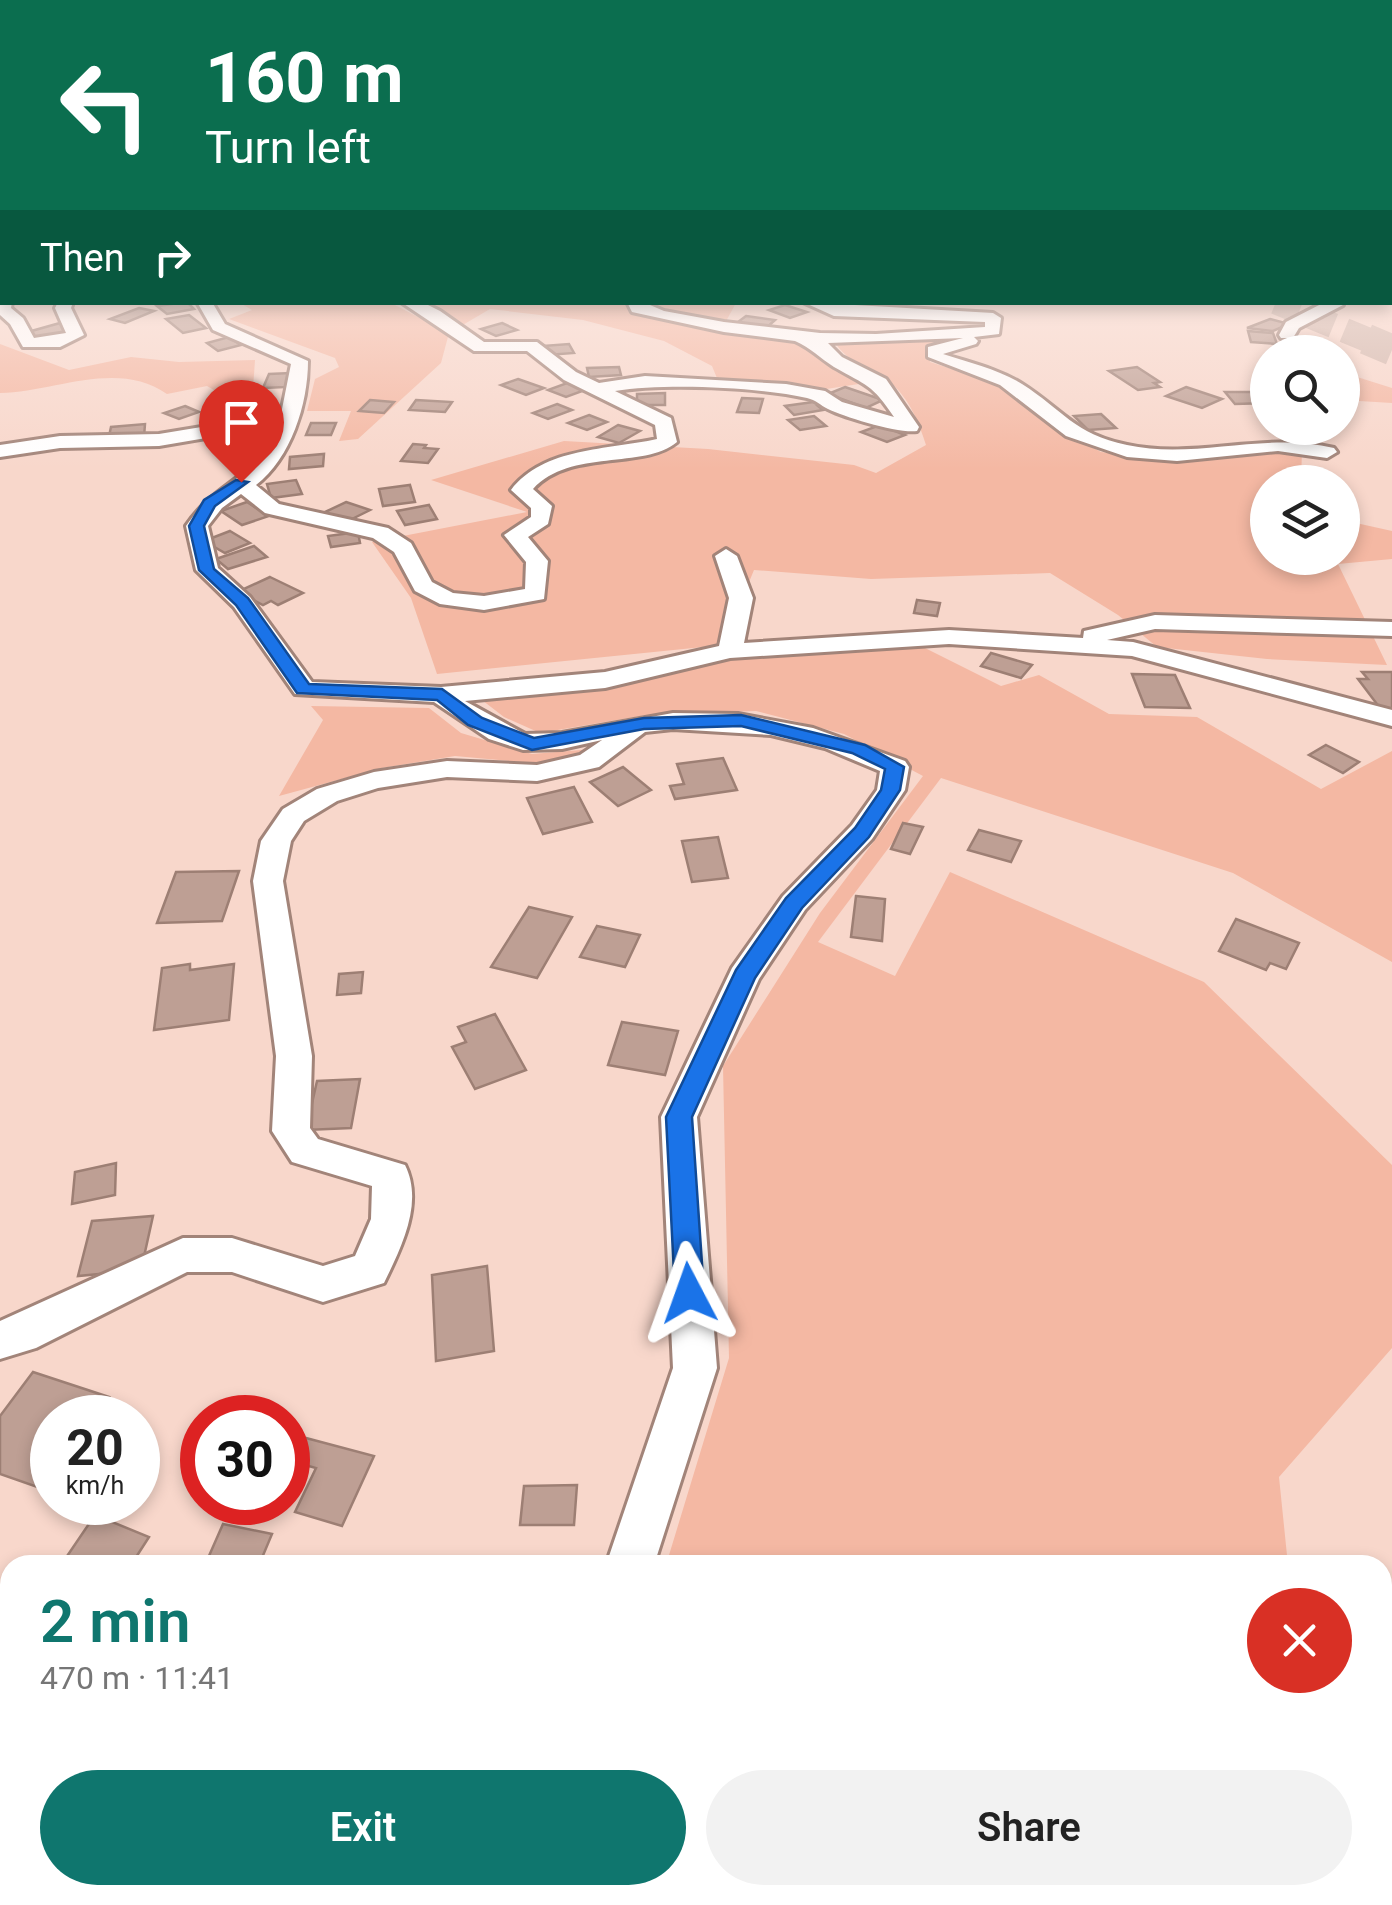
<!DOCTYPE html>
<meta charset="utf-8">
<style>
body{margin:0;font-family:Roboto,sans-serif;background:#f2f2f2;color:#222;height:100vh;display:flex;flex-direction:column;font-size:38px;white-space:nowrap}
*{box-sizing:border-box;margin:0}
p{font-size:32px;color:#767676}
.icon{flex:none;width:55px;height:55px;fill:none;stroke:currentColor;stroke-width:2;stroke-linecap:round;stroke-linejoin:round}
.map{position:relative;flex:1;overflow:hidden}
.drawer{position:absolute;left:0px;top:1555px;width:1392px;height:350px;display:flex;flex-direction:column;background:#fff;border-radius:30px 30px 0 0;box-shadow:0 5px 15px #0003}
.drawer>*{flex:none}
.hud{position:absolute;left:0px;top:0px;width:1392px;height:305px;box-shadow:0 5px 15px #0003;background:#0b6e4f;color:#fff;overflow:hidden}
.controls{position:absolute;left:1250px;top:335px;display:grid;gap:20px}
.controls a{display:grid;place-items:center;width:110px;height:110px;border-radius:50%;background:#fff;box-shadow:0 5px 15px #0003;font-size:50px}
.speed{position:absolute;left:30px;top:1395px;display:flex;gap:20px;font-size:50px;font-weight:700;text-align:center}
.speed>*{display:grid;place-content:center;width:130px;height:130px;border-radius:50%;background:#fff;box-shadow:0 5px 15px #0003;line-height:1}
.speed small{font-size:25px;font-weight:400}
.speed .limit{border:15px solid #d22;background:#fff;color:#111}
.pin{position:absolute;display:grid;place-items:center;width:85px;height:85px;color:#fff;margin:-102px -42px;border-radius:50% 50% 50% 0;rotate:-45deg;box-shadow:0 0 10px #0007}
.pin .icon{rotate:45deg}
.me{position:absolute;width:110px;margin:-55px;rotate:356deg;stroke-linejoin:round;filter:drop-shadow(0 0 8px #0008)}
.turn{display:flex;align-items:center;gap:35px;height:210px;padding:0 40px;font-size:45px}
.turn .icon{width:130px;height:130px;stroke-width:2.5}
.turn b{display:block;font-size:70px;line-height:85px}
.then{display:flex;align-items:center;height:95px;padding:0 40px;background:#0003;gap:20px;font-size:38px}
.round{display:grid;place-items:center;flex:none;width:105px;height:105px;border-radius:52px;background:#f2f2f2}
.headline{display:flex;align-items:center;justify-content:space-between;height:170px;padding:0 40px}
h1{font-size:60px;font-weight:600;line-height:75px;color:#0f766e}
.cta{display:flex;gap:20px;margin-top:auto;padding:20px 40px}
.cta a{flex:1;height:115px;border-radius:60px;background:#0f766e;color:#fff;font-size:40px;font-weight:600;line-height:115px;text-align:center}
.cta a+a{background:#f2f2f2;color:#222}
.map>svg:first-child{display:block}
.green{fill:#f4b8a3}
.building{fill:#be9f94;stroke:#9d7f74;stroke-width:2.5}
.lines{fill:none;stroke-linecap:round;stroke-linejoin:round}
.highway-tunnel-far1{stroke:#d3b7ac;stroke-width:25;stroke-dasharray:25 12;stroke-linecap:butt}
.highway-tunnel{stroke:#d3b7ac;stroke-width:31;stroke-dasharray:31 16;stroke-linecap:butt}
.street-casing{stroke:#a28479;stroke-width:6}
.street{fill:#fff;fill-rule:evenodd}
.route{fill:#1a73e8;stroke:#114b97;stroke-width:2.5}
</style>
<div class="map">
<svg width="1392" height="1905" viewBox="0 0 1392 1905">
<rect width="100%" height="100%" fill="#f8d7cb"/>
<g class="green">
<polygon points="305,302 391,303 449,333 441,363 358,439 339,441 351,411 307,411 315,379 339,367 335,358 229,319 252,310 240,303 221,303"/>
<polygon points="418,303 628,303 675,322 802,341 835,369 865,383 820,390 719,383 712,366 664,341 583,320 490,309 461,326"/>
<polygon points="645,303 736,303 725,323 670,312"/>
<path d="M969,334l-35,12 -4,16 63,20 47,37 61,33 66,9 135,-11 -1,32h-33v76h74l1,-44 13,9 36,8v28l-54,5 49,101 -120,-6 -110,-12 -39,-32 -68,-42 -179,6 -117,-9 -31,75 -286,29 -26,-76 -39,-56 155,-30 -96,-32 133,-39 144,8 146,16 22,8 50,-28c-8,-25 -16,-45 -36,-63 -24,-20 -36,-12 -58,-43l56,3z"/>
<path d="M0,344l69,26 62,-13 48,5 76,-2 -2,29 -29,7 -17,-10 -40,8c-49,-35 -113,-2 -167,-1z"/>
<polygon points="1354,376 1392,388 1392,403 1343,400 1343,377"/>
<polygon points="919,645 1001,686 1039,675 1109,714 1197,717 1321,789 1392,751 1392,962 1233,873 941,778 818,942 895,976 950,872 1204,982 1392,1165 1392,1348 1279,1477 1288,1565 666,1565 729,1358 723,1066 820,913 923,776 844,734 756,711 646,715 540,733 504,717 478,697 612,685 741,658"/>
<polygon points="311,706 429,708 461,733 532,754 593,749 541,764 455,756 382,768 279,796 323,720"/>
<polygon points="1383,1804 1392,1810 1392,1905 554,1905 557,1895 1382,1895"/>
</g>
<g class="building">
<polygon points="187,302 194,309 167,314 157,306"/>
<polygon points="785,305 807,312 790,318 769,310"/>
<polygon points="139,308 154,311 125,323 110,319"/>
<polygon points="189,315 206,328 183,333 166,319"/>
<polygon points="746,316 775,320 764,330 734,325"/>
<polygon points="1270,319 1289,324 1273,331 1247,328"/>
<polygon points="60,323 72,335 38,342 28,332"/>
<polygon points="502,323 517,330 496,336 481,329"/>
<polygon points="1248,331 1273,333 1277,344 1251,342"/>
<polygon points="229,337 241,345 218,351 207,343"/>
<polygon points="569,344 574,353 547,355 542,346"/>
<polygon points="619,367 621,375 589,377 587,368"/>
<polygon points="1137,367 1160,382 1154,383 1160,387 1138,390 1109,371"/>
<polygon points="290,373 285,387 263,388 269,374"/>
<polygon points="518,379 544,388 526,395 501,385"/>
<polygon points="567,383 585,390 566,397 548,390"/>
<polygon points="845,387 883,400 866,408 828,394"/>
<polygon points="1186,387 1222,399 1202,408 1166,396"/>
<polygon points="1225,392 1256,392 1267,403 1235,404"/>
<polygon points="665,393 665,405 637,405 637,394"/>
<polygon points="742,398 763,399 759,413 737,412"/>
<polygon points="370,400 394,402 384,413 359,411"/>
<polygon points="416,400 452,402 445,412 409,410"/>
<polygon points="820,401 824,405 818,406 823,410 794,415 785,406"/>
<polygon points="557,404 572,410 548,419 533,413"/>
<polygon points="185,406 199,412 179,419 164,413"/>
<polygon points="1101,414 1116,428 1088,430 1074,416"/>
<polygon points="589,415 607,422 587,430 568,423"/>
<polygon points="814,416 826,426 800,430 788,420"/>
<polygon points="311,423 336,423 331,435 306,435"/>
<polygon points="145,424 144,437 108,441 111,427"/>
<polygon points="618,425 640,431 619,443 598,437"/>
<polygon points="880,425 905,435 887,442 861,432"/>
<polygon points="413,444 426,445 424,448 438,449 428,463 401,461"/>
<polygon points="324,454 323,466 289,469 290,457"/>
<polygon points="296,480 302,494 271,498 267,484"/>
<polygon points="410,485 415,502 383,506 379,489"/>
<polygon points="247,502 269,516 242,525 221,511"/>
<polygon points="346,502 370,510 346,522 323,513"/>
<polygon points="429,505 437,519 405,525 397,511"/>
<polygon points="230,531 250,543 225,553 204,541"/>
<polygon points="358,532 360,543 331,547 328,536"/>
<polygon points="254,546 267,557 228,569 216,559"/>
<polygon points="270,577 303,593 278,605 271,601 263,605 237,592"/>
<polygon points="917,600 940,603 937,616 914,613"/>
<polygon points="991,653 1032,665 1021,678 981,666"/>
<polygon points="1362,672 1392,672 1392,716 1386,716 1358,679 1368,679"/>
<polygon points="1132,674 1175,675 1190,708 1145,707"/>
<polygon points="1326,745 1359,762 1343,773 1309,755"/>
<polygon points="723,758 737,790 675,799 670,786 684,784 677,764"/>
<polygon points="623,767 651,790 618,806 590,782"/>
<polygon points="574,787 592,822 543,834 527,798"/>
<polygon points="903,823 923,827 910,854 891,849"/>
<polygon points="979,830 1021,841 1011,862 968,850"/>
<polygon points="718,837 728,878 692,882 682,841"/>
<polygon points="239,871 222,921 157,923 176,872"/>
<polygon points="856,896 885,899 882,941 851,937"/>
<polygon points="529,907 572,917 537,978 491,967"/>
<polygon points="1236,919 1299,943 1286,969 1270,963 1266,970 1219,951"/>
<polygon points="597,926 640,935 625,967 580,957"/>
<polygon points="190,964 190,970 234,964 229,1020 154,1030 162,968"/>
<polygon points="363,972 361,993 337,995 339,974"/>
<polygon points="495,1014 526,1070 475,1089 452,1047 466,1042 458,1027"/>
<polygon points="622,1022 678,1031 665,1075 608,1065"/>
<polygon points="360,1079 351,1128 306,1130 317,1081"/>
<polygon points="116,1163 115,1195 72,1204 75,1172"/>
<polygon points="153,1216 141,1270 78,1276 92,1221"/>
<polygon points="487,1266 494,1351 436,1361 432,1275"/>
<polygon points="33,1372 109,1397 95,1418 52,1418 52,1481 46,1490 0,1474 0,1416"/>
<polygon points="306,1438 374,1456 342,1526 295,1512 316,1468 294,1462"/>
<polygon points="577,1485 574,1525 520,1525 524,1486"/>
<polygon points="95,1515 149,1537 131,1565 61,1565"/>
<polygon points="223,1524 272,1534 259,1565 205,1565"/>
<polygon points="10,1658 10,1748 0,1746 0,1679"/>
<polygon points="15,1895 92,1895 88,1905 12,1905"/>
<polygon points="307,1895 437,1895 434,1905 304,1905"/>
</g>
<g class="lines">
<polyline class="highway-tunnel-far1" points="1276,302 1373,342"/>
<polyline class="highway-tunnel" points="1366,339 1392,350"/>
<g class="street-casing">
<g id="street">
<rect x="1390" y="254" width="2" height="8"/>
<polygon points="0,298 2,302 12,302 11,308 23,318 34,338 66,333 55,308 58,302 73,302 71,308 84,335 60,347 23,347 10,324 0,315"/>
<path d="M197,302h15l13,22 83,37c0,43 -17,97 -52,124l23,19 109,24 23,15 21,39 21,11 31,3 41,-7 1,-27 -22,-27 27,-18v-9l-20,-18c33,-43 97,-40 146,-51l-2,-14 -91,-45 -37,-29h-53l-73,-49h21l18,9 44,31h53l39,30 23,11 46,-7 141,8 39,7 17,11 52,15c-22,-33 -27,-31 -60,-50 -14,-9 -23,-19 -39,-26l-71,-9 -92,-20 -5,-10h16l21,9 60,11 96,11 56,1 109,-7v-5l-151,-6 -31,-14 190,11 8,5 -2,16 -25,3 4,4 -2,3 -33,10c27,9 55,15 79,30 41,26 52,50 105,61 69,15 137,-14 207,3l3,4 -10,6 -49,-7 -101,10 -50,-4 -61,-21 -66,-51 -72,-28v-10l35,-9 -135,5 14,14 44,22 33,48 -2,4c-17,3 -73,-14 -89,-22 -8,-4 -12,-9 -21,-11 -50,-11 -141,-15 -192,-7l56,27 6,24c-34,28 -106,6 -144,47l19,17 -4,18 -20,13 20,24 -4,38 -60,11 -44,-6 -25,-13 -21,-39 -21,-14 -108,-25 -24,-19 -19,14 -14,18 10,42 32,29 62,85 129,5 164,-15 114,-26 10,-48 -14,-42 11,-7 11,7 16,42 -9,45 205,-13 134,8 1,-7 71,-16 237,7v14l-237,-7 -48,11 26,2 259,68v16l-260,-70 -183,-12 -219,14 -125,30 -140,13 60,33 37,-1 111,-20 65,1 75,14 92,33 4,6 -4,23 -33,49 -67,71 -46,69 -62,138 20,251 -63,197h-48l67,-197 -12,-251 71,-149 51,-72 69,-71 25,-35 3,-19 -55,-23 -54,-13 -98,-6 -28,3 -46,35 -62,14 -90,-4 -69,11 -41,13 -33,20 -13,20 -8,40 29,175 -2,72 8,11 87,26c19,38 -4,83 -21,118l-61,19 -91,-30h-45l-151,76 -36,11v-38l183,-83h49l91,28 32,-10 16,-37 1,-33 -80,-24 -20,-31 4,-75 -23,-175 8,-40 22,-32 34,-20 57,-17 73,-11 90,4 43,-10 22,-15 -40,9 -39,1 -34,-11 -55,-37 -139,-8 -61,-87 -38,-37 -10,-44c32,-47 67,-43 91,-100l-118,20 -99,2 -60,9v-12l60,-9 99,-2 122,-20 10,-50 -78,-34z"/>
<polygon points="1325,302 1343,305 1299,328 1293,338 1281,338 1279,335 1286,322"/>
<polygon points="480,1895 539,1895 534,1905 476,1905"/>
</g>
</g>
<use href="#street" class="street"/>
</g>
<linearGradient id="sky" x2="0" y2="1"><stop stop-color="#93b9ee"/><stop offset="0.43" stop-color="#fcede8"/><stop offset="1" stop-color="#fcede8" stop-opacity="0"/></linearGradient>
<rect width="1392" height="469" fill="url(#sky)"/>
<polygon class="route" points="236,480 248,482 215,506 204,526 214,569 248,598 309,684 442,689 482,718 534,738 644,718 741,715 865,745 904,767 900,790 869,837 802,908 755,978 692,1117 704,1293 700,1302 689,1306 679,1302 675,1293 666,1117 736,970 786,898 855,828 881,790 885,769 852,753 741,726 644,729 532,750 468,725 437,700 297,693 236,605 199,570 189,526 204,500"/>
</svg>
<div class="controls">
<a><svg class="icon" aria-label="search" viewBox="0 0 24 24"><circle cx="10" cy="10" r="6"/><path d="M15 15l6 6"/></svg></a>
<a><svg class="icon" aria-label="layers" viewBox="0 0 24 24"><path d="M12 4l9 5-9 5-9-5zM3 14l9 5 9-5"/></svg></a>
</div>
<div class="speed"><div>20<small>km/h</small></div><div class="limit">30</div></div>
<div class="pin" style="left:241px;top:482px;background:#d93025"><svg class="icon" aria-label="arrive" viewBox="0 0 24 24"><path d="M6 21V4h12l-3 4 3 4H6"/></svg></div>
<svg class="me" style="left:689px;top:1293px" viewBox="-20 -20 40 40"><path d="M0-17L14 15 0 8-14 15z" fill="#1a73e8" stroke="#fff" stroke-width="4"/></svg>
<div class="hud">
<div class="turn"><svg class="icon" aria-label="left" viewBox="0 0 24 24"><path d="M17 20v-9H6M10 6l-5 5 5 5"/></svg><div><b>160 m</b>Turn left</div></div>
<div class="then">Then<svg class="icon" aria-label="right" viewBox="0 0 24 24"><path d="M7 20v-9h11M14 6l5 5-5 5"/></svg></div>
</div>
<section class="drawer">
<div class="headline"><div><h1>2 min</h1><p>470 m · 11:41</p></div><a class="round" style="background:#d93025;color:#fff"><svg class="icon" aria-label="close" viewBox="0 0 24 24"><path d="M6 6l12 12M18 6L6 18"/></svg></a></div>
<div class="cta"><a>Exit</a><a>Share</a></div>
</section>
</div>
